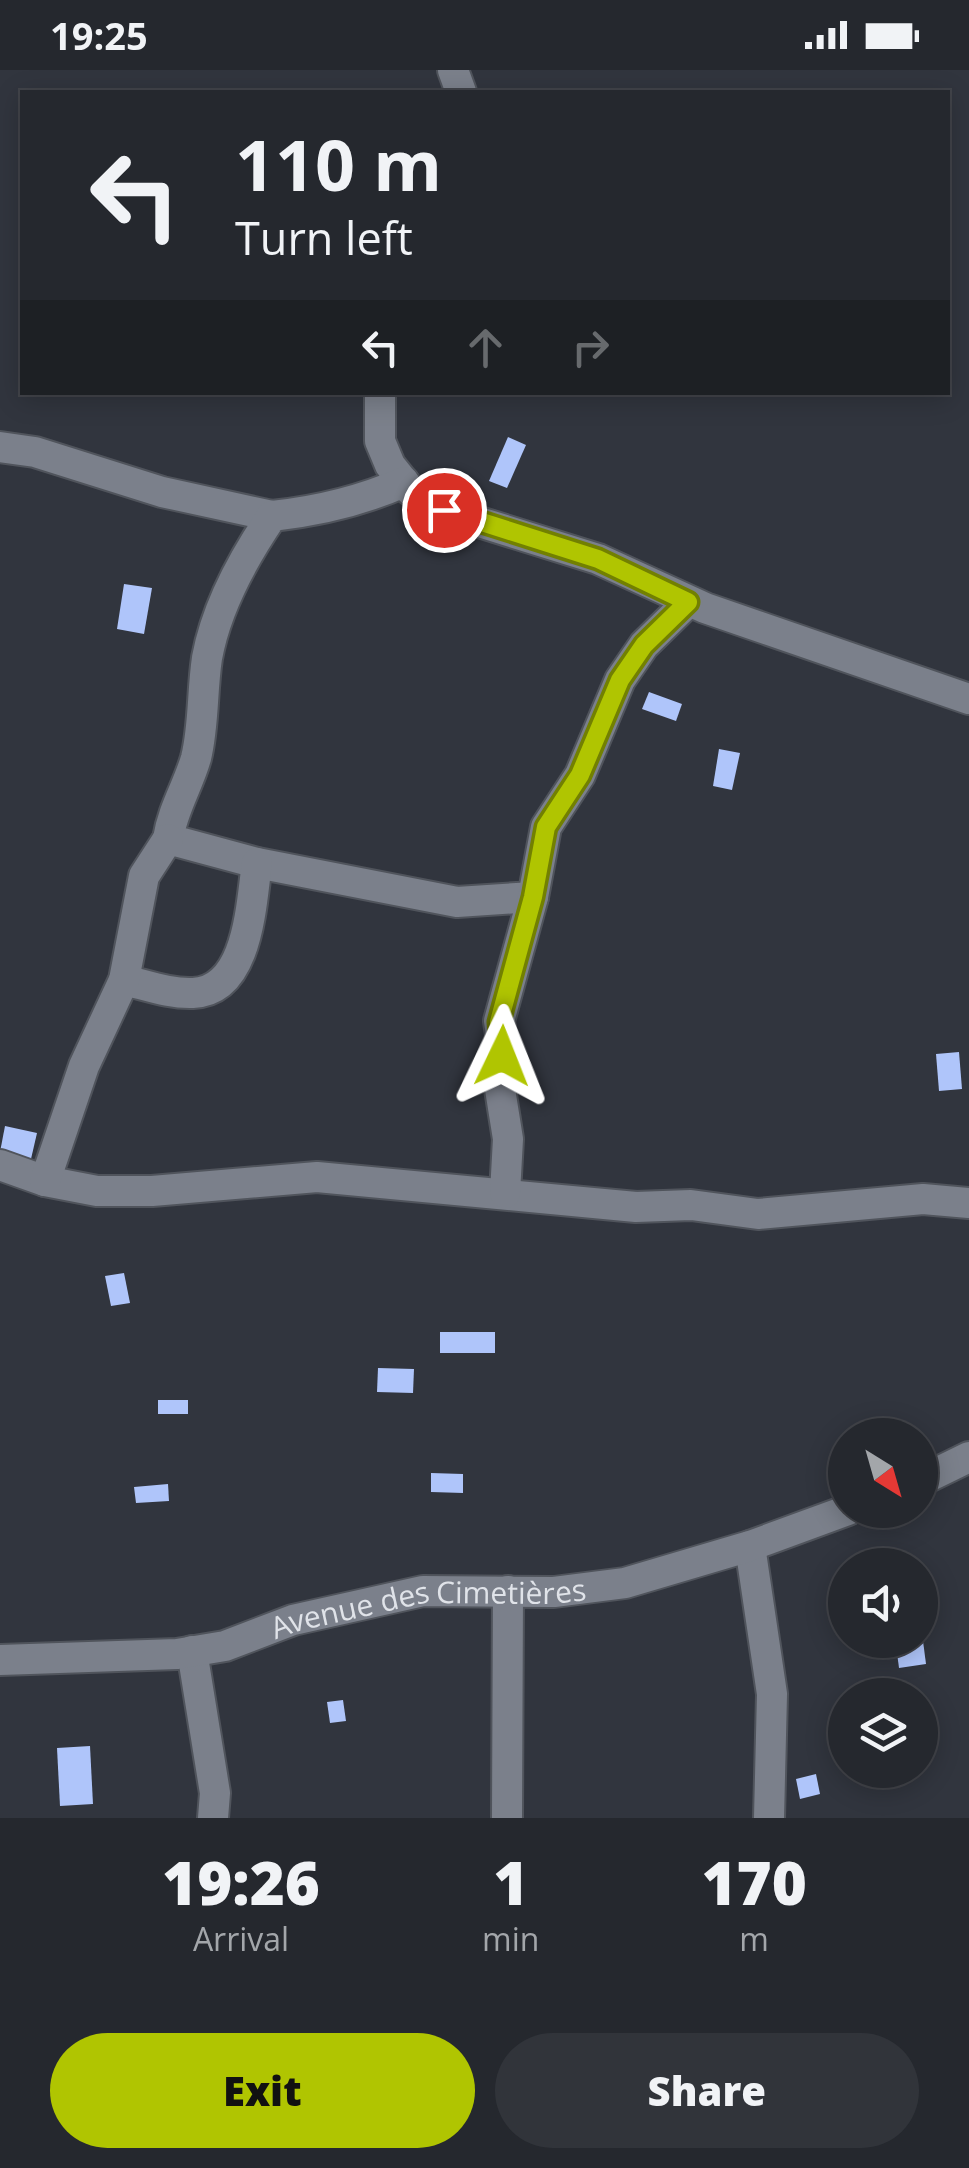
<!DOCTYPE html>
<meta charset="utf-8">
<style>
body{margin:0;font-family:"Open Sans",sans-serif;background:#31343a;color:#f1f3f6;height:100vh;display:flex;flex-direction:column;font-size:38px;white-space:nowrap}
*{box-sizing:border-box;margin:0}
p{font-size:32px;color:#a3a6aa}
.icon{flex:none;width:55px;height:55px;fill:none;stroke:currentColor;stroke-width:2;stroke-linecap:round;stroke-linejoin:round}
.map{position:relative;height:1748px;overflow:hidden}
.panel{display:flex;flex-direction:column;background:#25282e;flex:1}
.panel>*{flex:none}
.hud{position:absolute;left:20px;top:20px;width:930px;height:305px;border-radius:0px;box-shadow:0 5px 25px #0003,0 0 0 2px #42444a;background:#25282e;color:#f1f3f6;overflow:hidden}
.needle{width:65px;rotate:143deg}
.controls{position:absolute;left:828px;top:1348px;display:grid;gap:20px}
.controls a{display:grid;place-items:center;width:110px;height:110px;border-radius:50%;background:#25282e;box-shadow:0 5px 25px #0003,0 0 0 2px #42444a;font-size:50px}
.pin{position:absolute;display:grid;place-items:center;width:85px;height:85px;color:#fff;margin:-42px;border:5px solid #fff;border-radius:50%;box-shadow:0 2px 10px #0007}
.me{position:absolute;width:110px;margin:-55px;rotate:2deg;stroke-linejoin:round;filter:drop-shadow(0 0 8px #0008)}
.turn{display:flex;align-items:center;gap:35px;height:210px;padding:0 50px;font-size:45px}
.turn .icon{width:130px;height:130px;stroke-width:2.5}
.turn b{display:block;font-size:70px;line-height:85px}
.lanes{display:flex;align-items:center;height:95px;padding:0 50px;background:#0003;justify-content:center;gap:50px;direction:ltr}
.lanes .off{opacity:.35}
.eta{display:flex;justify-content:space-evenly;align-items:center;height:170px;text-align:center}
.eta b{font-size:60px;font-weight:800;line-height:70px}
.cta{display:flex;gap:20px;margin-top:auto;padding:20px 50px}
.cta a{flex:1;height:115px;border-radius:60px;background:#b0c501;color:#111;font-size:40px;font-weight:800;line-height:115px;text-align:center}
.cta a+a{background:#31343a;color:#f1f3f6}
.status{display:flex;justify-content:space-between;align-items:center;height:70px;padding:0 50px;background:#25282e;direction:ltr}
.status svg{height:28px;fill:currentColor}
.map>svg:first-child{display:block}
.building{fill:#afc5fa}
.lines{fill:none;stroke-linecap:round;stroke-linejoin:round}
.street-casing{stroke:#50545c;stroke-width:34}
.street{stroke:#7b808b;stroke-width:30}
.route-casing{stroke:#728001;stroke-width:25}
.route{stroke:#b0c501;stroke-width:18}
.labels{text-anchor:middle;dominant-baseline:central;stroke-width:10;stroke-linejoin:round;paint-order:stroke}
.street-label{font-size:30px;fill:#e0e3e9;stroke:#31353e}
</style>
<div class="status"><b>19:25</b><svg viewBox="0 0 49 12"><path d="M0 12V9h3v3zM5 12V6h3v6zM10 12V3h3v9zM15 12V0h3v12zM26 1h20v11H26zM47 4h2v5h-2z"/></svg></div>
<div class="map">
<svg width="969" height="1748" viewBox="0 0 969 1748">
<rect width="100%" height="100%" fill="#31353e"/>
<g class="building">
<polygon points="508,367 526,375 507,418 489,411"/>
<polygon points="124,514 152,518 144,564 117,559"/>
<polygon points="649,622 682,634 676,651 642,639"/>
<polygon points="719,679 740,683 732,720 713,716"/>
<polygon points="959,982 962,1019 939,1021 936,984"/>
<polygon points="5,1056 37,1063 31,1089 0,1082"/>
<polygon points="124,1203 130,1233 111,1236 105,1206"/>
<rect x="440" y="1262" width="55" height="21"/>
<polygon points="378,1298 414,1299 413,1323 377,1322"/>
<rect x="158" y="1330" width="30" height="14"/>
<polygon points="431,1403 463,1404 463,1423 431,1422"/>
<polygon points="168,1414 169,1431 136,1433 134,1417"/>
<polygon points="923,1571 926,1594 899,1598 896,1575"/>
<polygon points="343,1630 346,1651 330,1653 327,1632"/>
<polygon points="90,1676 93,1734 60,1736 57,1678"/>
<polygon points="816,1704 820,1724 800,1729 796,1709"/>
</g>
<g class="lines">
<g class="street-casing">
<g id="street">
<polyline points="453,0 461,22"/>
<polyline points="380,322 380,371 390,395 410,420 444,441 598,489 705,538 969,629"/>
<polyline points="0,377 35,382 162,422 272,446"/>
<path d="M404,412c-43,19 -85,29 -132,34 -28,41 -56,92 -65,142 -5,33 -3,68 -11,100 -8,28 -23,50 -28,81l89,24 200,39 76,-5 13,-70 34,-52 40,-95 24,-35 44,-43"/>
<path d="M124,910c22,5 46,14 69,13 56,-2 58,-90 64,-130"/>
<polyline points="0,1095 45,1111 97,1121 152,1121 317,1107 636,1137 691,1135 758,1144 923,1129 969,1133"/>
<polyline points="45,1111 84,996 124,910 144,806 168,769"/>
<polyline points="505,1123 508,1069 500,1019 502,972 499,951 533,827"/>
<polyline points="920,1411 969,1387"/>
<polyline points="750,1476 772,1624 769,1748"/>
<polyline points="192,1581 215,1723 213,1748"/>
<path id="s1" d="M0,1590l177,-6 48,-8 68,-26 130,-29 131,1 71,-9 125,-37 98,-36"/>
<polyline points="507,1748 508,1521"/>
</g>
</g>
<use href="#street" class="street"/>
</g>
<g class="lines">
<g class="route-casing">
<polyline id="route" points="444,440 598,489 688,532 644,575 620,610 580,705 546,757 533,827 499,952 502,986"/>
</g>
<use href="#route" class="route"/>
</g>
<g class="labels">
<g class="street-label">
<text stroke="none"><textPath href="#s1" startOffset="435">Avenue des Cimetières</textPath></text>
</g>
</g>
</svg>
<div class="controls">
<a><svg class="needle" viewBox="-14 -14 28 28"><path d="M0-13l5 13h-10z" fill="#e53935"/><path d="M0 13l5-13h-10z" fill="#a3a6aa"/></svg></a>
<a><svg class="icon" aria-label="sound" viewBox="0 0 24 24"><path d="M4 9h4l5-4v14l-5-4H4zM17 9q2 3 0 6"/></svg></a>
<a><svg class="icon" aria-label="layers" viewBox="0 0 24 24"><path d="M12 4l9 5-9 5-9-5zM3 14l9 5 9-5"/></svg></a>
</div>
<div class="pin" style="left:444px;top:440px;background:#d93025"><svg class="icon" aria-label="arrive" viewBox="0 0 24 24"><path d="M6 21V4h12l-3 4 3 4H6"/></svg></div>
<svg class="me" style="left:502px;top:986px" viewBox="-20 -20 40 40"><path d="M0-17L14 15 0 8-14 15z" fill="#b0c501" stroke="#fff" stroke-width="4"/></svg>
<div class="hud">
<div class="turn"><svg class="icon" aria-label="left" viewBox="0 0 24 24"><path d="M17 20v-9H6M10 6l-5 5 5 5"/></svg><div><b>110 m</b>Turn left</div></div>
<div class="lanes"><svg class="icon" aria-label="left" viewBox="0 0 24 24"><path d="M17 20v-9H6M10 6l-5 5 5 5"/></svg><svg class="icon off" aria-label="ahead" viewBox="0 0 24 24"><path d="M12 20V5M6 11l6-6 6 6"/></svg><svg class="icon off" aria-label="right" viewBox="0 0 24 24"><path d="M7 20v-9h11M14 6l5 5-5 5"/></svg></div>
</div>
</div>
<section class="panel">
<div class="eta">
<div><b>19:26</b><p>Arrival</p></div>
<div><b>1</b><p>min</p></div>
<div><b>170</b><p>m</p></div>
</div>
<div class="cta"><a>Exit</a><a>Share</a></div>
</section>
